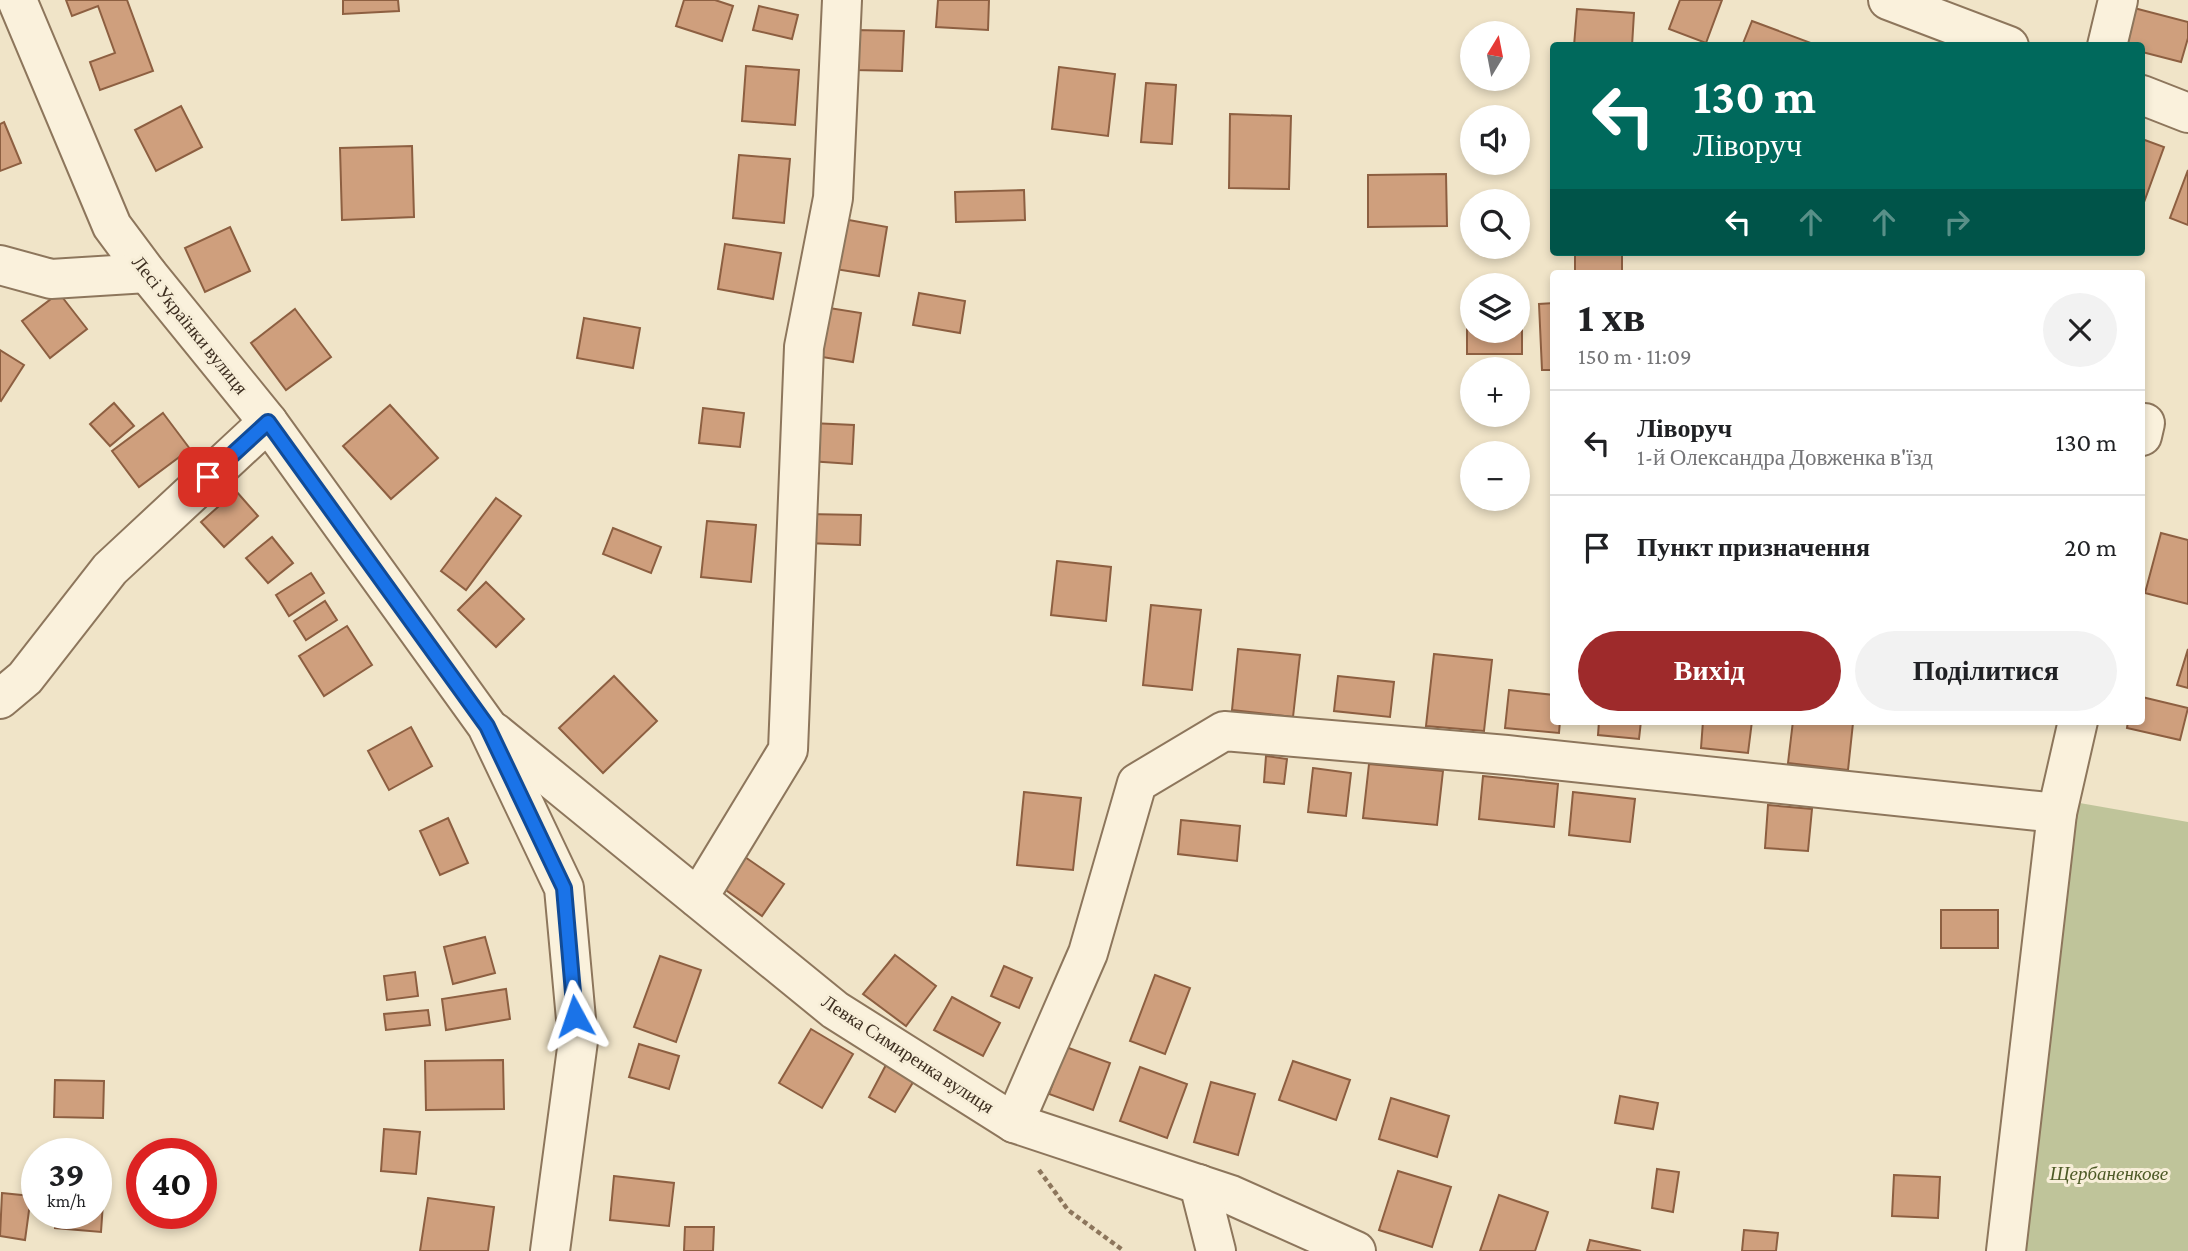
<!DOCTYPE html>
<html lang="uk">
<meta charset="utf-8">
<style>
body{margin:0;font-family:"Crimson Pro",serif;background:#f2f2f2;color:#202124;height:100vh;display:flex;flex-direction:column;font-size:26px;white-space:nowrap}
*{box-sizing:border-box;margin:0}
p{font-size:23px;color:#757577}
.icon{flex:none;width:38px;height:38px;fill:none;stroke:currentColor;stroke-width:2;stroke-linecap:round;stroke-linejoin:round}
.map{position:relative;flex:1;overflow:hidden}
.panel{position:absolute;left:1550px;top:270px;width:595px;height:455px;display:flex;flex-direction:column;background:#fff;border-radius:7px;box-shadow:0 4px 10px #0003}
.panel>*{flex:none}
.guide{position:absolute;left:1550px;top:42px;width:595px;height:214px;border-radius:7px;box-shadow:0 4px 10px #0003;background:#00695c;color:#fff;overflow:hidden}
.needle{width:46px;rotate:10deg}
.fabs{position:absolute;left:1460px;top:21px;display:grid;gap:14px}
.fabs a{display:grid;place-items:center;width:70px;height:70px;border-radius:50%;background:#fff;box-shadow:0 4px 10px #0003;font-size:35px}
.speed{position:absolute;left:21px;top:1138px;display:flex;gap:14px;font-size:35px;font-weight:700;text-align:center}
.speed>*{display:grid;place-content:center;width:91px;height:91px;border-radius:50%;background:#fff;box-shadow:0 4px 10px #0003;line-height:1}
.speed small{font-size:18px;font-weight:400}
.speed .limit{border:10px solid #d22;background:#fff;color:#111}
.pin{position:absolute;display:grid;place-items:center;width:60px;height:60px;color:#fff;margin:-30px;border-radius:14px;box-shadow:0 4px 10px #0006}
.me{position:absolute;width:77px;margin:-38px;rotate:355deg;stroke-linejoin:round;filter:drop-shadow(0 0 5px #0008)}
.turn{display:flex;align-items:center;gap:24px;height:147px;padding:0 28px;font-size:32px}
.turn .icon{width:91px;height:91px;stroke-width:2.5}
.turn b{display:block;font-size:49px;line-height:60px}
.lanes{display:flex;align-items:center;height:66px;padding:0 28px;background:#0003;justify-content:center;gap:35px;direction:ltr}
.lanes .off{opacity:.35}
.round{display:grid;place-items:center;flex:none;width:74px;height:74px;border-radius:37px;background:#f2f2f2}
.overview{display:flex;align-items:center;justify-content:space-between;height:119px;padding:0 28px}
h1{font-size:42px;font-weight:700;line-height:52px}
.action{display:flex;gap:14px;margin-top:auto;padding:14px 28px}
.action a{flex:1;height:80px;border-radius:42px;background:#9e2a2b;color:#fff;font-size:28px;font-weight:700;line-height:80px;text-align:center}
.action a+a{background:#f2f2f2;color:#202124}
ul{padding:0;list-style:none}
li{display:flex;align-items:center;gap:21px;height:105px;padding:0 28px;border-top:2px solid #e0e0e0}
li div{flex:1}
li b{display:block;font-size:26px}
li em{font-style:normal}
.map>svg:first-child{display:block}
.cemetery{fill:#bfc49a}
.building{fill:#cf9f7d;stroke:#8d5f41;stroke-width:2}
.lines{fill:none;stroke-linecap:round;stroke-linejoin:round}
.minor-casing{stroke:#8d765c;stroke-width:42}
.path{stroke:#8d765c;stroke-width:4.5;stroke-dasharray:5 3.5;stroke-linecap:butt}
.minor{stroke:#faf1dc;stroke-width:38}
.route-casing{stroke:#114b97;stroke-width:18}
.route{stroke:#1a73e8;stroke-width:12}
.labels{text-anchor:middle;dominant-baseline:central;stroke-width:6;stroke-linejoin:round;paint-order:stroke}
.street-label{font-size:19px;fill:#3d2e20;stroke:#f7eed8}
.park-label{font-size:19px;font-style:italic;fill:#4d5a26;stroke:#f7eed8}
</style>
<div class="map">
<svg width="2188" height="1251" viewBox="0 0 2188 1251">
<rect width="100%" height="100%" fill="#f0e4c8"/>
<polygon class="cemetery" points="2074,802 2188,822 2188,1251 2021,1251"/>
<g class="building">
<polygon points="66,0 127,0 153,71 100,90 90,62 115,53 98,6 72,16"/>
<polygon points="343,0 398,0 399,11 343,14"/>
<polygon points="684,0 715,0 733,6 722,41 676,26"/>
<polygon points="938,0 989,0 988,30 936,27"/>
<polygon points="1680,0 1722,0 1706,43 1669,29"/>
<polygon points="759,6 798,15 792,39 753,30"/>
<polygon points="2134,8 2188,22 2188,38 2181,62 2142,52 2142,46 2124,46"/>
<polygon points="1577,9 1634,13 1632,46 1574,46"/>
<polygon points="1752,21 1811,43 1810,46 1742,46"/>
<polygon points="855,30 904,31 902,71 854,70"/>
<polygon points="746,66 799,70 795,125 742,121"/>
<polygon points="1059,67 1115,74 1108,136 1052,129"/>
<polygon points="1146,83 1176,85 1172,144 1141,142"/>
<polygon points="181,106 202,147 156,171 135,130"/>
<polygon points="1230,114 1291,116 1289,189 1229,188"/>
<polygon points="4,122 21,163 0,171 0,124"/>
<polygon points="2142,139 2164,147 2143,205 2142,204"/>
<polygon points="412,146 414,217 342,220 340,148"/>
<polygon points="739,155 790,159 784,223 733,218"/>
<polygon points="2188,170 2188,225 2170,218"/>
<polygon points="1446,174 1447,226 1368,227 1368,175"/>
<polygon points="1024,190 1025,220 956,222 955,192"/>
<polygon points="838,218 887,227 879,276 829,268"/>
<polygon points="230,227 250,271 205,292 185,248"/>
<polygon points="725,244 781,253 773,299 718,289"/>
<rect x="1575" y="252" width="47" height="21"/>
<polygon points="59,293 87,329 50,358 22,321"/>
<polygon points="919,293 965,301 960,333 913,325"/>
<polygon points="1467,303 1472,303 1472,331 1517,331 1517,303 1522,303 1522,354 1467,354"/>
<polygon points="1554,303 1554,370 1542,370 1539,304"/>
<polygon points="823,307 861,313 853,362 816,356"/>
<polygon points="295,309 331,357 286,390 251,343"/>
<polygon points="584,318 640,328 633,368 577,358"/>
<polygon points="0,350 24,365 1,401 0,400"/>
<polygon points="114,403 134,426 110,446 90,424"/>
<polygon points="390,405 438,458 391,499 343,446"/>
<polygon points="703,408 744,413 740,447 699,443"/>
<polygon points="163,413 190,449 139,487 112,451"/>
<polygon points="811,423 854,425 852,464 809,461"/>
<polygon points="236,491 258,516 224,547 201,522"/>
<polygon points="496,498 521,516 466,590 441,571"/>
<polygon points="806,514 861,515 860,545 805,543"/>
<polygon points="707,521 756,525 751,582 701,577"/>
<polygon points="613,528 661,547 651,573 603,554"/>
<polygon points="2161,533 2188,540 2188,604 2145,593"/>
<polygon points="272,537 293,563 268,583 246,558"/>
<polygon points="1057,561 1111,567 1106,621 1051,615"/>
<polygon points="311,573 324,593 289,616 276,595"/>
<polygon points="486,582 524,619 496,647 458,610"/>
<polygon points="325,601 337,620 306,640 294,621"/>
<polygon points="1151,605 1201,610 1192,690 1143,685"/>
<polygon points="347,626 372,665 324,696 299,656"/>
<polygon points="1238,649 1300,655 1293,717 1232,710"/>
<polygon points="2188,649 2188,688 2177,685"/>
<polygon points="1434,654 1492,660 1484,731 1426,726"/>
<polygon points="614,676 657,721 603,773 559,728"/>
<polygon points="1338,676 1394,682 1390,717 1334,711"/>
<polygon points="1509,690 1554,695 1554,721 1560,721 1559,733 1505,728"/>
<polygon points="2142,697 2188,708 2180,740 2127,728 2128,721 2142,721"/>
<polygon points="1599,721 1641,721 1639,739 1598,735"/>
<polygon points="1703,721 1752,721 1748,753 1701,748"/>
<polygon points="1793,721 1853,723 1848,770 1788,763"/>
<polygon points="411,727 432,766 389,790 368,751"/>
<polygon points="1266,756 1287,759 1284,784 1264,782"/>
<polygon points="1369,764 1443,771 1437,825 1363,818"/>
<polygon points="1313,768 1351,773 1346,816 1308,812"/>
<polygon points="1483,776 1558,784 1554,827 1479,819"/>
<polygon points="1024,792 1081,798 1073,870 1017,865"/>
<polygon points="1573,792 1635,799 1630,842 1569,835"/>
<polygon points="1768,805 1812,809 1808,851 1765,848"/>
<polygon points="448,818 468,863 440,875 420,831"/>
<polygon points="1181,820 1240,826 1237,861 1178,854"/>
<polygon points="745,857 784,884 762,916 723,888"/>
<rect x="1941" y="910" width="57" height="38"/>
<polygon points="485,937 495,973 453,984 444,947"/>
<polygon points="895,955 936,986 906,1026 863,994"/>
<polygon points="660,956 701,970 676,1042 634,1027"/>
<polygon points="1004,966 1032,978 1019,1008 991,996"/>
<polygon points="415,972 418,996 387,1000 384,976"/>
<polygon points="1155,975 1190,988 1165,1054 1130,1041"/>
<polygon points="506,989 510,1019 446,1030 442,999"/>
<polygon points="952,997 1000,1023 983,1056 934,1030"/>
<polygon points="428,1010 430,1025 386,1030 384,1014"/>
<polygon points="811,1029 853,1054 822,1108 779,1083"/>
<polygon points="639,1044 679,1056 669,1089 629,1077"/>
<polygon points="1066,1047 1110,1063 1093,1110 1049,1094"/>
<polygon points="503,1060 504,1109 426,1110 425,1061"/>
<polygon points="1293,1061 1350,1080 1336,1120 1279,1100"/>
<polygon points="887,1063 915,1079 895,1112 869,1097"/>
<polygon points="1140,1067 1187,1084 1167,1138 1120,1121"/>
<polygon points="55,1080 104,1081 103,1118 54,1117"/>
<polygon points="1211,1082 1255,1094 1238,1155 1194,1142"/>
<polygon points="1620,1096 1658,1103 1653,1129 1615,1123"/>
<polygon points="1391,1098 1449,1116 1437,1157 1379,1139"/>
<polygon points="384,1129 420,1132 416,1174 381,1171"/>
<polygon points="1657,1169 1679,1172 1673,1212 1652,1208"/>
<polygon points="1398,1171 1451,1187 1432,1247 1379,1230"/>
<polygon points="1894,1175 1940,1177 1938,1218 1892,1216"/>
<polygon points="614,1176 674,1183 669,1226 610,1220"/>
<polygon points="2,1193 31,1196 25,1240 0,1236"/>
<polygon points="1499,1195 1548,1212 1535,1251 1480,1251"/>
<polygon points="428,1198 494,1207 488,1251 420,1251"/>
<polygon points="96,1202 103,1203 101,1232 55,1228 56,1213 96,1213"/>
<polygon points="685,1227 714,1227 713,1251 684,1251"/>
<polygon points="1744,1230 1778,1233 1776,1251 1742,1251"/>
<polygon points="1590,1240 1641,1251 1587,1251"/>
</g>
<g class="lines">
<g class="minor-casing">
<g id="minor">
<polyline points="17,0 112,226 147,273 268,422 487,726 564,888 578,1041 550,1251"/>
<polyline points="1888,0 2009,46"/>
<polyline points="2107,46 2118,0"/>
<polyline points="2142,95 2188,113"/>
<polyline points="0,265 51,279 147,273"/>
<polyline points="2142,436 2145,423"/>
<polyline points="0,699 25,678 110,569 268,422"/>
<polyline points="494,732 835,1010 1014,1123 1231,1195 1356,1251"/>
<polyline points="698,898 788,750 804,347 833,198 842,0"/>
<polyline points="1014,1123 1088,953 1137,783 1224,731 1507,755 2057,813"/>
<polyline points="1199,1184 1216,1251"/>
<polyline points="2006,1251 2057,813 2078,721"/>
</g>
</g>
<polyline class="path" points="1039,1170 1068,1210 1124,1251"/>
<use href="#minor" class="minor"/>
</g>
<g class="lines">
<g class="route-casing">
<polyline id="route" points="208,477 268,422 487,726 564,888 575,1016"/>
</g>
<use href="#route" class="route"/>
</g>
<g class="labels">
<g class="street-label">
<text transform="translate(190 325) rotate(51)">Лесі Українки вулиця</text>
<text transform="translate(908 1054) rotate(33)">Левка Симиренка вулиця</text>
</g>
<g class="park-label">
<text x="2109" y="1173">Щербаненкове</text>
</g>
</g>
</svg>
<div class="fabs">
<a><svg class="needle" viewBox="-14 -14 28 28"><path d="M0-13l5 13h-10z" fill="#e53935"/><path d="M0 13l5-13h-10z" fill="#757577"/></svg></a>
<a><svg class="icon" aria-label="sound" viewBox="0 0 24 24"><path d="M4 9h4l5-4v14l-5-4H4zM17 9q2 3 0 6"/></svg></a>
<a><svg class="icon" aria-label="search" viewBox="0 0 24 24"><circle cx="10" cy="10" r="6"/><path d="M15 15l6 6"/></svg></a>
<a><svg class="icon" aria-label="layers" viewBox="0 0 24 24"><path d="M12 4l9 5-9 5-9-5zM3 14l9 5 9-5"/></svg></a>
<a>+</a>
<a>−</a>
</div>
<div class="speed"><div>39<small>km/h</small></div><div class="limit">40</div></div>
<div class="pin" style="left:208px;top:477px;background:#d93025"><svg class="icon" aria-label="arrive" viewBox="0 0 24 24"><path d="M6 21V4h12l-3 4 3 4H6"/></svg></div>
<svg class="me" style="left:575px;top:1016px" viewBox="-20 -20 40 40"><path d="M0-17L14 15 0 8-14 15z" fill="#1a73e8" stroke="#fff" stroke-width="4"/></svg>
<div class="guide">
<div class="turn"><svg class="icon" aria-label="left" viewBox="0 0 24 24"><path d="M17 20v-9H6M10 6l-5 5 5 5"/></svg><div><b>130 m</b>Ліворуч</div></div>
<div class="lanes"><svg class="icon" aria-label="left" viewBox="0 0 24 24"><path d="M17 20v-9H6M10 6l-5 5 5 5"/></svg><svg class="icon off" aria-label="ahead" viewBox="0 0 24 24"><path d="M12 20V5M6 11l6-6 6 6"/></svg><svg class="icon off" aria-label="ahead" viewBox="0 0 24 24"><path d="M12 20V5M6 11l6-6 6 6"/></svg><svg class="icon off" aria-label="right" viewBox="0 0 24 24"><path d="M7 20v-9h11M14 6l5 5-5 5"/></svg></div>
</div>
<section class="panel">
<div class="overview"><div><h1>1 хв</h1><p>150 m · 11:09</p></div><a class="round"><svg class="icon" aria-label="close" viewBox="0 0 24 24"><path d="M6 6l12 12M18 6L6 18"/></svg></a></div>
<ul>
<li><svg class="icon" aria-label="left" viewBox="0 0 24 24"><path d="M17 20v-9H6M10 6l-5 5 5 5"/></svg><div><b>Ліворуч</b><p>1-й Олександра Довженка в'їзд</p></div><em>130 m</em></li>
<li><svg class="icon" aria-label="arrive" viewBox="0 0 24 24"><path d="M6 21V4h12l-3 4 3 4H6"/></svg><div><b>Пункт призначення</b></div><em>20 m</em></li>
</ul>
<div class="action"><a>Вихід</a><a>Поділитися</a></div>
</section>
</div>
